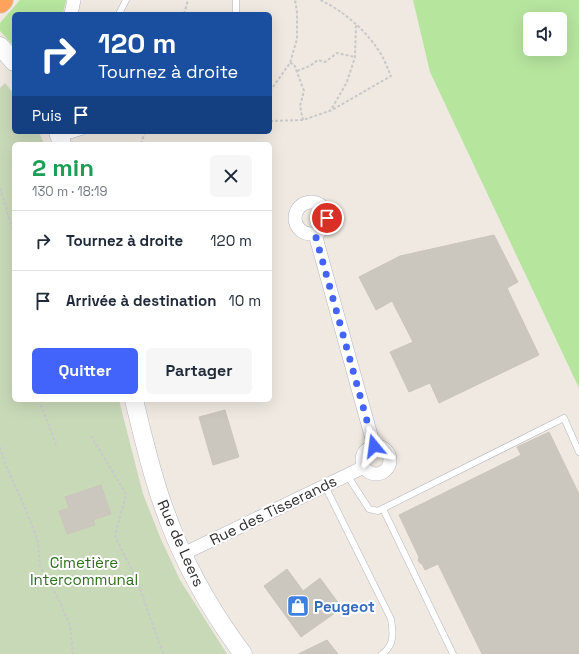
<!DOCTYPE html>
<html lang="fr">
<meta charset="utf-8">
<style>
body{margin:0;font-family:"Space Grotesk",sans-serif;background:#f6f6f7;color:#1f2937;height:100vh;display:flex;flex-direction:column;font-size:15px;white-space:nowrap}
*{box-sizing:border-box;margin:0}
p{font-size:13px;color:#747a83}
.icon{flex:none;width:22px;height:22px;fill:none;stroke:currentColor;stroke-width:2;stroke-linecap:round;stroke-linejoin:round}
.map{position:relative;flex:1;overflow:hidden}
.drawer{position:absolute;left:12px;top:142px;width:260px;height:260px;display:flex;flex-direction:column;background:#fff;border-radius:6px;box-shadow:0 4px 16px #0002}
.drawer>*{flex:none}
.top-card{position:absolute;left:12px;top:12px;width:260px;height:122px;border-radius:6px;box-shadow:0 4px 16px #0002;background:#1a4fa0;color:#fff;overflow:hidden}
.tools{position:absolute;left:523px;top:12px;display:grid;gap:8px}
.tools a{display:grid;place-items:center;width:44px;height:44px;border-radius:6px;background:#fff;box-shadow:0 4px 16px #0002;font-size:20px}
.pin{position:absolute;display:grid;place-items:center;width:34px;height:34px;color:#fff;margin:-17px;border:2px solid #fff;border-radius:50%;box-shadow:0 1px 4px #0007}
.me{position:absolute;width:44px;margin:-22px;rotate:344deg;stroke-linejoin:round;filter:drop-shadow(0 0 3px #0008)}
.turn{display:flex;align-items:center;gap:14px;height:84px;padding:0 20px;font-size:18px}
.turn .icon{width:52px;height:52px;stroke-width:2.5}
.turn b{display:block;font-size:28px;line-height:34px}
.then{display:flex;align-items:center;height:38px;padding:0 20px;background:#0003;gap:8px;font-size:15px}
.round{display:grid;place-items:center;flex:none;width:42px;height:42px;border-radius:6px;background:#f6f6f7}
.overview{display:flex;align-items:center;justify-content:space-between;height:68px;padding:0 20px}
h1{font-size:24px;font-weight:700;line-height:30px;color:#1e9e55}
.primary-button{display:flex;gap:8px;margin-top:auto;padding:8px 20px}
.primary-button a{flex:1;height:46px;border-radius:6px;background:#4264fb;color:#fff;font-size:16px;font-weight:700;line-height:46px;text-align:center}
.primary-button a+a{background:#f6f6f7;color:#1f2937}
ul{padding:0;list-style:none}
li{display:flex;align-items:center;gap:12px;height:60px;padding:0 20px;border-top:1px solid #e0e1e3}
li div{flex:1}
li b{display:block;font-size:15px}
li em{font-style:normal}
.map>svg:first-child{display:block}
.green{fill:#b6e59e;fill-rule:evenodd}
.cemetery{fill:#c8d9b8}
.building{fill:#cbc7bf;stroke:#cbc5ba}
.lines{fill:none;stroke-linecap:round;stroke-linejoin:round}
.lane-casing{stroke:#b4b7c1;stroke-width:7}
.street-casing{stroke:#b4b7c1;stroke-width:14}
.secondary-casing{stroke:#b4b7c1;stroke-width:19}
.highway-casing{stroke:#c9c9c9;stroke-width:23}
.path{stroke:#c9c9c9;stroke-width:2;stroke-dasharray:3 2;stroke-linecap:butt}
.lane{stroke:#fff;stroke-width:6}
.street{stroke:#fff;stroke-width:13}
.secondary{stroke:#fff;stroke-width:18}
.highway{stroke:#ffa35c;stroke-width:22}
.route{stroke:#4264fb;stroke-width:7;stroke-dasharray:0 12.6}
.labels{text-anchor:middle;dominant-baseline:central;stroke-width:4;stroke-linejoin:round;paint-order:stroke}
.street-label{font-size:15px;fill:#2e2e2e;stroke:#fff}
.park-label{font-size:15px;fill:#2c6e1b;stroke:#fff}
.shop-label{font-size:15px;font-weight:bold;fill:#366cbe;stroke:#fff;text-anchor:start}
</style>
<div class="map">
<svg width="579" height="654" viewBox="0 0 579 654">
<rect width="100%" height="100%" fill="#efe9e1"/>
<g class="green">
<polygon points="20,0 66,0 63,14 14,14 14,46 0,31 0,23"/>
<path d="M413,0h166v388l-149,-316zM530,19h30v30h-30z"/>
</g>
<polygon class="cemetery" points="5,83 14,94 14,132 39,132 44,144 14,144 14,400 119,400 143,494 160,537 180,580 227,654 0,654 0,88"/>
<g class="building">
<polygon points="494,235 518,282 507,288 539,355 439,403 430,383 409,392 390,352 413,342 392,301 376,310 359,277 400,256"/>
<polygon points="225,410 239,457 213,465 199,417"/>
<polygon points="549,432 579,494 579,654 482,654 438,564 425,570 422,564 420,563 418,560 419,557 399,515 521,455 517,447"/>
<polygon points="101,485 111,514 93,520 95,525 67,534 59,511 69,508 65,497"/>
<polygon points="287,569 303,591 320,578 342,608 301,637 264,586"/>
<polygon points="327,640 338,654 298,654"/>
</g>
<g class="lines">
<g class="lane-casing">
<g id="lane">
<polyline points="119,14 126,0"/>
<polyline points="236,14 236,0"/>
<polyline points="62,138 82,132"/>
<polyline points="347,475 369,509 378,511 564,418 579,452"/>
<path d="M325,486l66,133c2,13 4,26 -9,35"/>
<polyline points="383,509 453,654"/>
</g>
</g>
<g class="street-casing">
<g id="street">
<polyline points="71,14 74,0"/>
<circle cx="311" cy="218" r="16"/>
<polyline points="315,234 374,446"/>
<circle cx="376" cy="460" r="14"/>
<polyline points="183,554 364,467"/>
</g>
</g>
<g class="secondary-casing">
<g id="secondary">
<polyline points="0,46 14,62"/>
<polyline points="58,132 62,144"/>
<path d="M134,400c9,36 17,73 30,108 18,52 46,102 79,146"/>
</g>
</g>
<g class="highway-casing">
<polyline id="highway" points="0,2 2,0"/>
</g>
<g class="path">
<polyline points="184,14 188,0"/>
<polyline points="290,63 294,64 304,91 300,106 303,120"/>
<polyline points="297,71 310,66 318,60 325,62 337,53 355,57"/>
<polyline points="270,91 290,63 297,39 297,12 295,0"/>
<polyline points="332,108 347,82 355,57 356,24"/>
<path d="M270,121l33,-1 29,-10 59,-34c-4,-9 -8,-20 -14,-28 -14,-20 -35,-38 -57,-48"/>
<polyline points="141,144 145,132"/>
<polyline points="0,188 14,234"/>
<polyline points="39,400 57,447"/>
<polyline points="91,436 126,494 115,536 138,583 158,640 164,654"/>
<polyline points="0,447 5,464 26,510 38,542 40,566 59,600 70,626 73,654"/>
</g>
<use href="#lane" class="lane"/>
<use href="#street" class="street"/>
<use href="#secondary" class="secondary"/>
<use href="#highway" class="highway"/>
</g>
<g class="lines">
<polyline class="route" points="327,218 324,228 315,234 374,446"/>
</g>
<defs>
<g id="shop-square" transform="scale(1.15)"><rect x="-9" y="-9" width="18" height="18" rx="4" fill="#3f7fe0" stroke="#fff"/><path d="M-5-2.5h2.3a2.7 3.5 0 0 1 5.4 0H5L5.5 6h-11ZM-1.5-2.5h3a1.5 2.3 0 0 0-3 0Z" fill="#fff"/></g>
</defs>
<g fill-rule="evenodd">
<use href="#shop-square" x="298" y="606"/>
</g>
<g class="labels">
<g class="street-label">
<text transform="translate(273 510) rotate(-26)">Rue des Tisserands</text>
<text transform="translate(181 543) rotate(66)">Rue de Leers</text>
</g>
<g class="park-label">
<text x="84" y="562">Cimetière<tspan x="84" dy="17">Intercommunal</tspan></text>
</g>
<g class="shop-label">
<text x="314" y="606">Peugeot</text>
</g>
</g>
</svg>
<div class="tools">
<a><svg class="icon" aria-label="sound" viewBox="0 0 24 24"><path d="M4 9h4l5-4v14l-5-4H4zM17 9q2 3 0 6"/></svg></a>
</div>
<div class="pin" style="left:327px;top:218px;background:#d93025"><svg class="icon" aria-label="arrive" viewBox="0 0 24 24"><path d="M6 21V4h12l-3 4 3 4H6"/></svg></div>
<svg class="me" style="left:374px;top:446px" viewBox="-20 -20 40 40"><path d="M0-17L14 15 0 8-14 15z" fill="#4264fb" stroke="#fff" stroke-width="4"/></svg>
<div class="top-card">
<div class="turn"><svg class="icon" aria-label="right" viewBox="0 0 24 24"><path d="M7 20v-9h11M14 6l5 5-5 5"/></svg><div><b>120 m</b>Tournez à droite</div></div>
<div class="then">Puis<svg class="icon" aria-label="arrive" viewBox="0 0 24 24"><path d="M6 21V4h12l-3 4 3 4H6"/></svg></div>
</div>
<section class="drawer">
<div class="overview"><div><h1>2 min</h1><p>130 m · 18:19</p></div><a class="round"><svg class="icon" aria-label="close" viewBox="0 0 24 24"><path d="M6 6l12 12M18 6L6 18"/></svg></a></div>
<ul>
<li><svg class="icon" aria-label="right" viewBox="0 0 24 24"><path d="M7 20v-9h11M14 6l5 5-5 5"/></svg><div><b>Tournez à droite</b></div><em>120 m</em></li>
<li><svg class="icon" aria-label="arrive" viewBox="0 0 24 24"><path d="M6 21V4h12l-3 4 3 4H6"/></svg><div><b>Arrivée à destination</b></div><em>10 m</em></li>
</ul>
<div class="primary-button"><a>Quitter</a><a>Partager</a></div>
</section>
</div>
